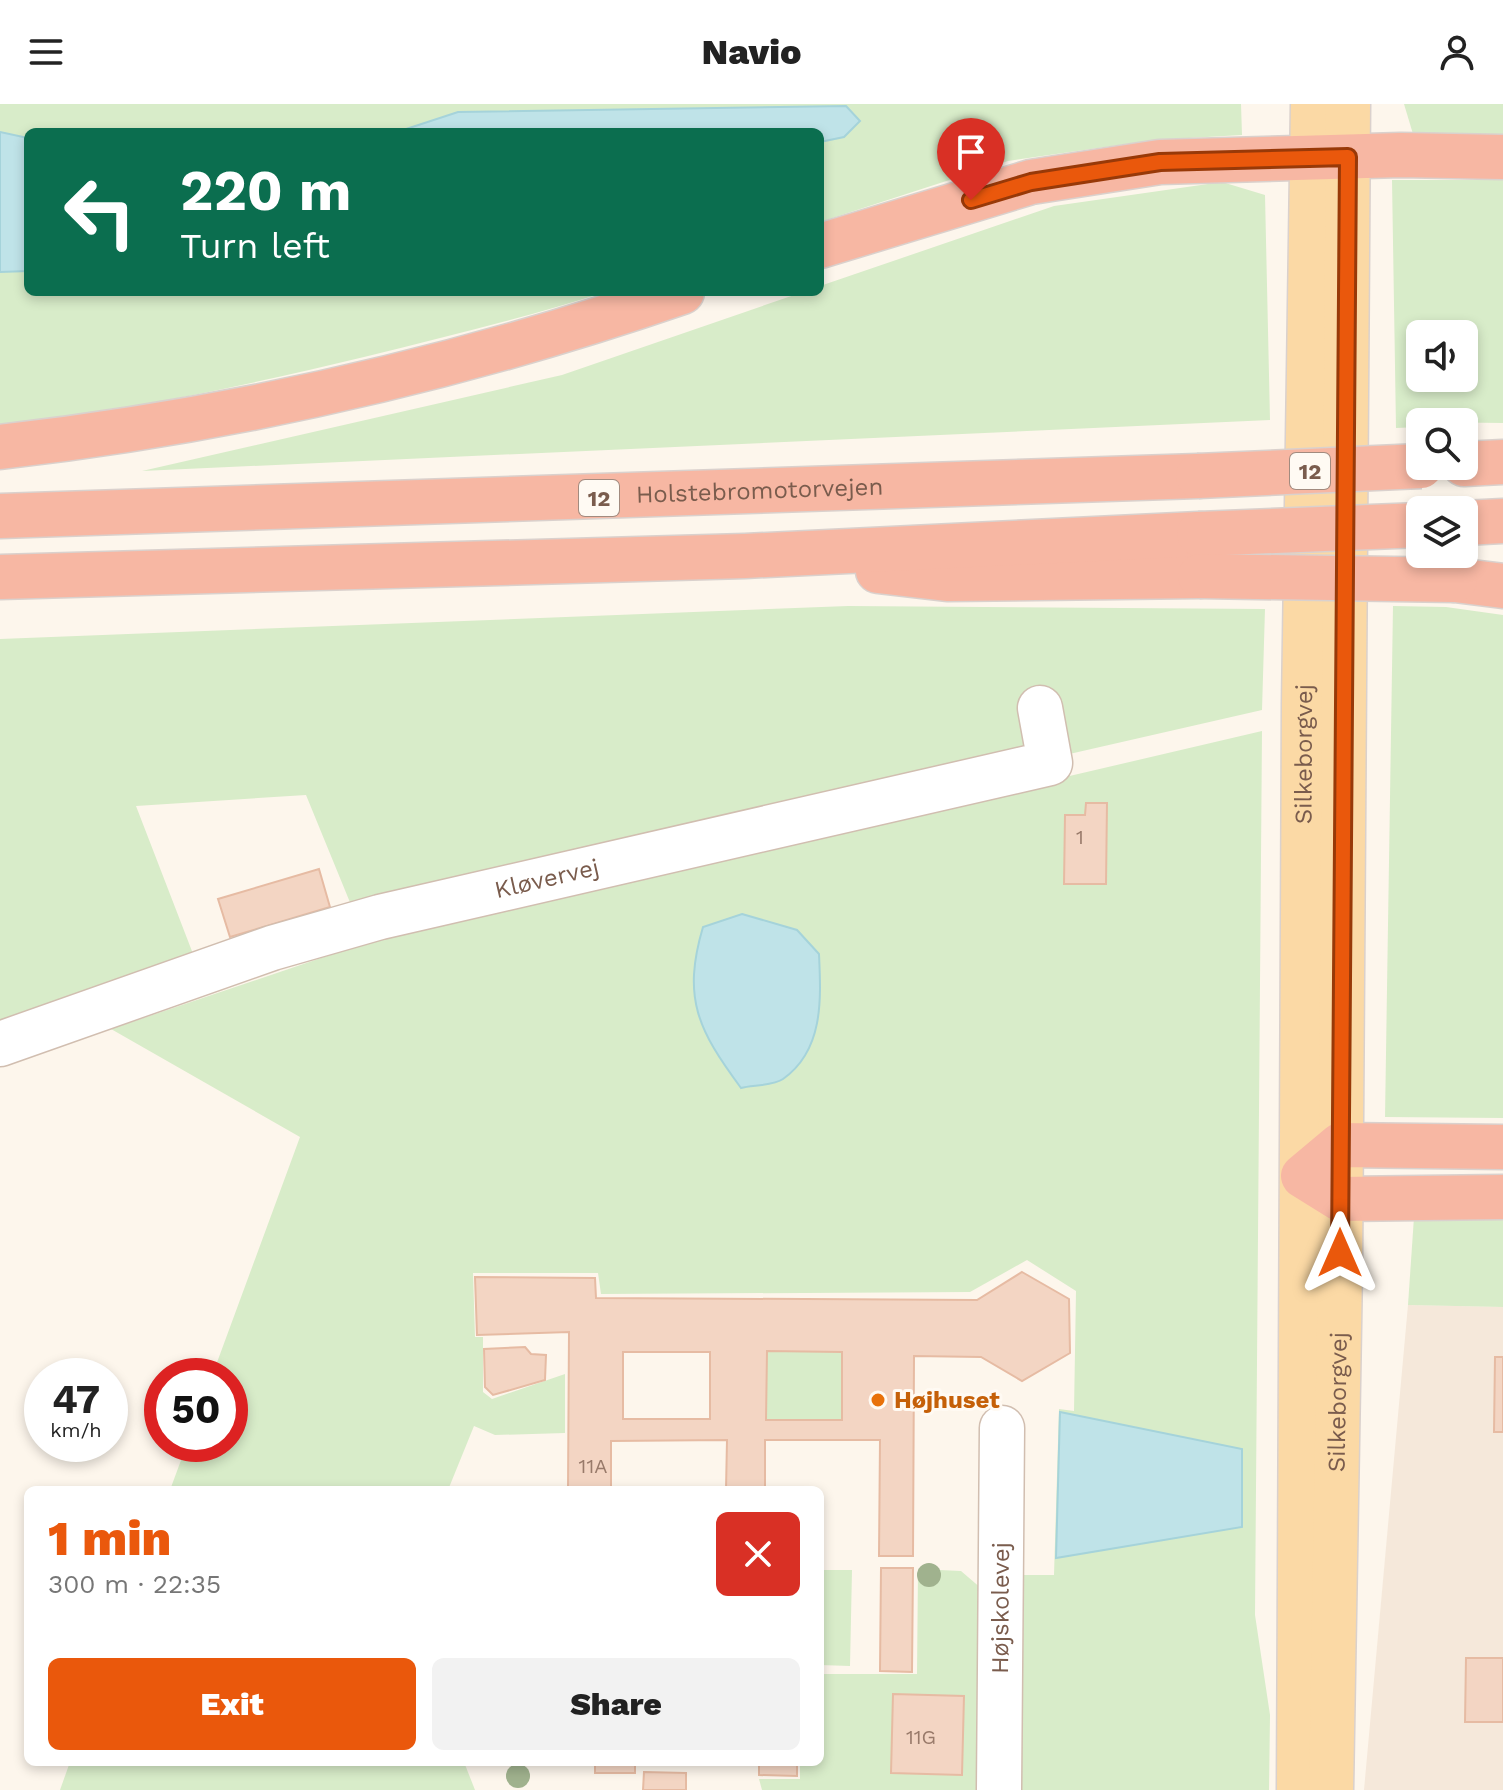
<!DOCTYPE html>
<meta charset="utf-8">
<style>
body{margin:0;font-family:"Work Sans",sans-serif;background:#f2f2f2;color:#222;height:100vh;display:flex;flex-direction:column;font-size:30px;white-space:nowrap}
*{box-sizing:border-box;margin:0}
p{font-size:26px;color:#767676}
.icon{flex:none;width:44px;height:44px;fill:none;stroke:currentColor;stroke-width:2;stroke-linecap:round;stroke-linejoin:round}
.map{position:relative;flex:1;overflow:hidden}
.sheet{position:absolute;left:24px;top:1382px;width:800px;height:280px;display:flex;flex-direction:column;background:#fff;border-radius:12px;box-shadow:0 4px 12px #0003}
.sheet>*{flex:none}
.top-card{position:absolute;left:24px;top:24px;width:800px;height:168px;border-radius:12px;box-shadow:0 4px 12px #0003;background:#0b6e4f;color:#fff;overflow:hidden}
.controls{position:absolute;left:1406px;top:216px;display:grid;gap:16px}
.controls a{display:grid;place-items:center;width:72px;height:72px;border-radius:12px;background:#fff;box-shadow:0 4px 12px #0003;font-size:40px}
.speed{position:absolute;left:24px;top:1254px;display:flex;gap:16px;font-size:40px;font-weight:700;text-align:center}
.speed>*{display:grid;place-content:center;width:104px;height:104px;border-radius:50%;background:#fff;box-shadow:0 4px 12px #0003;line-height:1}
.speed small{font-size:20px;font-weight:400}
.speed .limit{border:12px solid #d22;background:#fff;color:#111}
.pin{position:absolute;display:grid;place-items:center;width:68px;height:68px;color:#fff;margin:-82px -34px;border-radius:50% 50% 50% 0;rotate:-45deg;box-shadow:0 0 8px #0007}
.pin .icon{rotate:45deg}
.me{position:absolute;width:88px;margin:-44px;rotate:0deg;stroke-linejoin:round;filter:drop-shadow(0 0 6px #0008)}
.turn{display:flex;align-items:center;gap:28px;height:168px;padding:0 24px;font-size:36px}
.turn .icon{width:104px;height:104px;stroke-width:2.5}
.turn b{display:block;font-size:56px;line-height:68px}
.round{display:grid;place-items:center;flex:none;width:84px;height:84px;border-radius:12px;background:#f2f2f2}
.overview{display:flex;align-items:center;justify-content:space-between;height:136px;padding:0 24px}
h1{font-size:48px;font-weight:800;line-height:60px;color:#ea580c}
.button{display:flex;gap:16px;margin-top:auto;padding:16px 24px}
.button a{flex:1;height:92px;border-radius:12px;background:#ea580c;color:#fff;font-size:32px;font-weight:800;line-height:92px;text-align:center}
.button a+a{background:#f2f2f2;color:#222}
header{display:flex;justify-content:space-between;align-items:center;height:104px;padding:0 24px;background:#fff;font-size:36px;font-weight:800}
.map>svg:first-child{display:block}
.residential{fill:#f5e8da}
.green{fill:#d8ecc9;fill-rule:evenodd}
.water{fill:#bfe3e8;stroke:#a5d3da;stroke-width:2}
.building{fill:#f3d5c3;stroke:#e6bba3;stroke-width:2;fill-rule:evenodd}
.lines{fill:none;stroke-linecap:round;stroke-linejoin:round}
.minor-casing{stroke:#d1beb0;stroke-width:47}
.major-casing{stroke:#dad1cd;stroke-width:47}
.highway-casing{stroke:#dad1cd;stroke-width:47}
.minor{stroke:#fff;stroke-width:44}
.major{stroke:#fbd9a5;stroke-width:44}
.highway{stroke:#f7b7a3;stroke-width:44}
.highway-bridge-casing{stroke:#dad1cd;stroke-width:47;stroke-linecap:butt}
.highway-bridge{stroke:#f7b7a3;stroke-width:44}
.tree{fill:#a0b28e}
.route-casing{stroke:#983908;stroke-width:20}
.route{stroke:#ea580c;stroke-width:14}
.food-dot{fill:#e8710a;stroke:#fffaf3;stroke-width:3}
.labels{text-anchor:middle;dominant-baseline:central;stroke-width:6;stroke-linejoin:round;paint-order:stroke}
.number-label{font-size:20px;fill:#987a6a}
.shield{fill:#fffaf3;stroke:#a28b7f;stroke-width:2}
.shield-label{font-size:22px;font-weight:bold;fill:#7a5c4d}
.street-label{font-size:24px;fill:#7a5c4d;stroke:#fffaf3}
.food-label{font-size:24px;font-weight:bold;fill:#c56008;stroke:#fffaf3;text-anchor:start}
</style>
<header><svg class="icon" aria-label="menu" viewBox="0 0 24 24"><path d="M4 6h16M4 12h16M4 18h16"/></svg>Navio<svg class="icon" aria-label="person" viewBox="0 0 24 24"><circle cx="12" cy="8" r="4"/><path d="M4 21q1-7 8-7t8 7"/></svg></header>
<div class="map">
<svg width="1503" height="1686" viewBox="0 0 1503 1686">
<rect width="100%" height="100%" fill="#fdf6ec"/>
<polygon class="residential" points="1408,1201 1503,1203 1503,1686 1364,1686"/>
<g class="green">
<polygon points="0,0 1241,0 1242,31 1154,36 1008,57 820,118 820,38 844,33 859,17 846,2 458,8 397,28 28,28 28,34 0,28"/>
<polygon points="1404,0 1503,0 1503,33 1413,30"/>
<path d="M1392,76h111v243l-83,-1v5l-24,1zM1420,230h44v44h-44z"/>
<polygon points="1222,78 1265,91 1270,316 142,367 562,271 803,188 820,188 820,182 1054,102"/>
<path d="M28,167v21h577c-80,26 -160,45 -241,65 -120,29 -241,55 -364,67v-152z"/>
<polygon points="848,502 1265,505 1262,606 356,813 306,691 136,702 195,855 0,925 0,535"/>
<polygon points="1393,502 1446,503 1503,511 1503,1014 1385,1013"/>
<polygon points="1262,627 1255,1511 1270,1611 1269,1686 1020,1686 1022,1471 1054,1471 1059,1305 1074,1307 1076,1187 1027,1156 970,1188 601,1190 598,1169 473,1169 475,1233 483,1233 483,1288 492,1295 565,1270 565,1329 495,1331 474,1322 448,1386 170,1386 187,1340 230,1340 230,1272 212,1272 300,1033 111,925 386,832"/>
<polygon points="1414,1113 1503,1116 1503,1203 1408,1201"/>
<polygon points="767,1247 842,1248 842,1316 766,1316"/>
<polygon points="918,1465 961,1467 982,1485 983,1686 762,1686 759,1675 800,1675 800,1658 820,1658 820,1570 917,1570"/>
<polygon points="820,1466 852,1466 850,1562 820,1561"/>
<polygon points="70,1658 464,1658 475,1686 60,1686"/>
</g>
<g class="water">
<polygon points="846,2 860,17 844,33 820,38 820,28 397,28 458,8"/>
<polygon points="0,28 28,34 28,167 0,168"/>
<path d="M742,810l55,16 22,24c2,45 5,96 -36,125 -10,7 -31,6 -42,9 -43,-58 -59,-90 -38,-161z"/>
<polygon points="1060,1308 1242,1345 1242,1423 1056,1454"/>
</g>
<g class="building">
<polygon points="1086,699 1107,699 1106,780 1064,780 1065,711 1085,711"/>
<polygon points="319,765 330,803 230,833 218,795"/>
<path d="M1022,1168l47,27 1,54 -48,28 -41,-24 -67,-1 -1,200h-34l1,-116h-115v50h-39l1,-50 -116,1v49h-43l1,-158 -92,3 -2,-58 120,1 1,20 381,2zM767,1247l75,1v68h-76zM623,1248h87v67h-87z"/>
<polygon points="525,1243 531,1250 546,1251 545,1276 493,1291 485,1283 484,1245"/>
<polygon points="1495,1253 1503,1253 1503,1328 1494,1328"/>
<polygon points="881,1464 913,1464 912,1568 880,1567"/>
<polygon points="1466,1554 1503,1554 1503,1618 1465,1618"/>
<polygon points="893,1590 964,1592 962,1671 891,1669"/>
<rect x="595" y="1658" width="40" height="11"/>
<polygon points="759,1658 797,1658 797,1672 759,1671"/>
<polygon points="644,1668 686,1669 686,1686 643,1686"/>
</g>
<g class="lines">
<g class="minor-casing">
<g id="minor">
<path id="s1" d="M0,940l272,-96 108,-31 670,-154 -10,-55"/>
<path id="s2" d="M999,1686l3,-362"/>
</g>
</g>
<g class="major-casing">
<g id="major">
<path id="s3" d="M1299,1686l5,-1086 9,-600"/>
<path id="s4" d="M1331,1686l9,-521 8,-1165"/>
</g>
</g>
<g class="highway-casing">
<g id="highway">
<polyline points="820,142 1031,78 1160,58 1401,51 1503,53"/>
<path d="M0,343c236,-27 458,-78 682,-155"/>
<polyline points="1464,360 1503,358"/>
<path id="s5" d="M0,412l1198,-40"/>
<polyline points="1464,419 1503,417"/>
<polyline points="878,467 947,475 1200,472"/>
<polyline points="0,473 745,452 1199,430"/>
<polyline points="1455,476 1503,482"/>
<polyline points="1503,1043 1340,1041 1303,1072 1340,1095 1503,1093"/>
</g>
</g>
<use href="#minor" class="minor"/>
<use href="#major" class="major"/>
<use href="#highway" class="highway"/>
<g class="highway-bridge-casing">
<g id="highway-bridge">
<polyline points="1198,372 1421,362"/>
<polyline points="1199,430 1420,421"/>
<polyline points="1200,472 1455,476"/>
</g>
</g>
<use href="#highway-bridge" class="highway-bridge"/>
</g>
<g class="tree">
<circle cx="929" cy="1471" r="12"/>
<circle cx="518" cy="1672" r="12"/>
</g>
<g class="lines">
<g class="route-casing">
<polyline id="route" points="971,96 1031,78 1160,58 1348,53 1340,1149"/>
</g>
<use href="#route" class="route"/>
</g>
<circle class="food-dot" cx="878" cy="1296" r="8"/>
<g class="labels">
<g class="number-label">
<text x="1080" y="733">1</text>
<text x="593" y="1362">11A</text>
<text x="921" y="1633">11G</text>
</g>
<g class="shield">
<rect x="1290" y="349" width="40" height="36" rx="6"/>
<rect x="579" y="376" width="40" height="36" rx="6"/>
</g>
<g class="shield-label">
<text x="1310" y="367">12</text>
<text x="599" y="394">12</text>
</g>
<g class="street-label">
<text stroke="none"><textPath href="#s5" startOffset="760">Holstebromotorvejen</textPath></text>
<text stroke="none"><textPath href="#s3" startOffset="1036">Silkeborgvej</textPath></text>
<text stroke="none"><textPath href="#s1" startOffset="572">Kløvervej</textPath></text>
<text stroke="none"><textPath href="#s4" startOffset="388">Silkeborgvej</textPath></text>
<text stroke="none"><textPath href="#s2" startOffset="182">Højskolevej</textPath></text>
</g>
<g class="food-label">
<text x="894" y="1296">Højhuset</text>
</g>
</g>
</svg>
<div class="controls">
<a><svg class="icon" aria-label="sound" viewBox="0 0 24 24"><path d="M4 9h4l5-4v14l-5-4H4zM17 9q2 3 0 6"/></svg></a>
<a><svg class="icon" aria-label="search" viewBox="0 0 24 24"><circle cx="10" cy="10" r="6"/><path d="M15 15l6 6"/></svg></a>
<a><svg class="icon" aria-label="layers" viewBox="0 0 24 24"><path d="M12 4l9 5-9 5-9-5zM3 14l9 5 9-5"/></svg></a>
</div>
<div class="speed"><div>47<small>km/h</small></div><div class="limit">50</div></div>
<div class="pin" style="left:971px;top:96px;background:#d93025"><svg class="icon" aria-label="arrive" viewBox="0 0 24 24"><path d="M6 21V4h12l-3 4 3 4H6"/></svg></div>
<svg class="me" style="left:1340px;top:1149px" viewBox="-20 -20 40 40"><path d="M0-17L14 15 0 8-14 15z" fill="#ea580c" stroke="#fff" stroke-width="4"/></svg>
<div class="top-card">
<div class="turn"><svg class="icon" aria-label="left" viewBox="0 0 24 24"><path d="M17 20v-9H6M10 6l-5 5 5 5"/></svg><div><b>220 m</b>Turn left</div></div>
</div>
<section class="sheet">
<div class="overview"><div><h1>1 min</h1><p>300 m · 22:35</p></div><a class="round" style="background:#d93025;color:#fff"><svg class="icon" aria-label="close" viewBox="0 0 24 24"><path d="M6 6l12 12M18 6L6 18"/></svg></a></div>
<div class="button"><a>Exit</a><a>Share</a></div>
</section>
</div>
